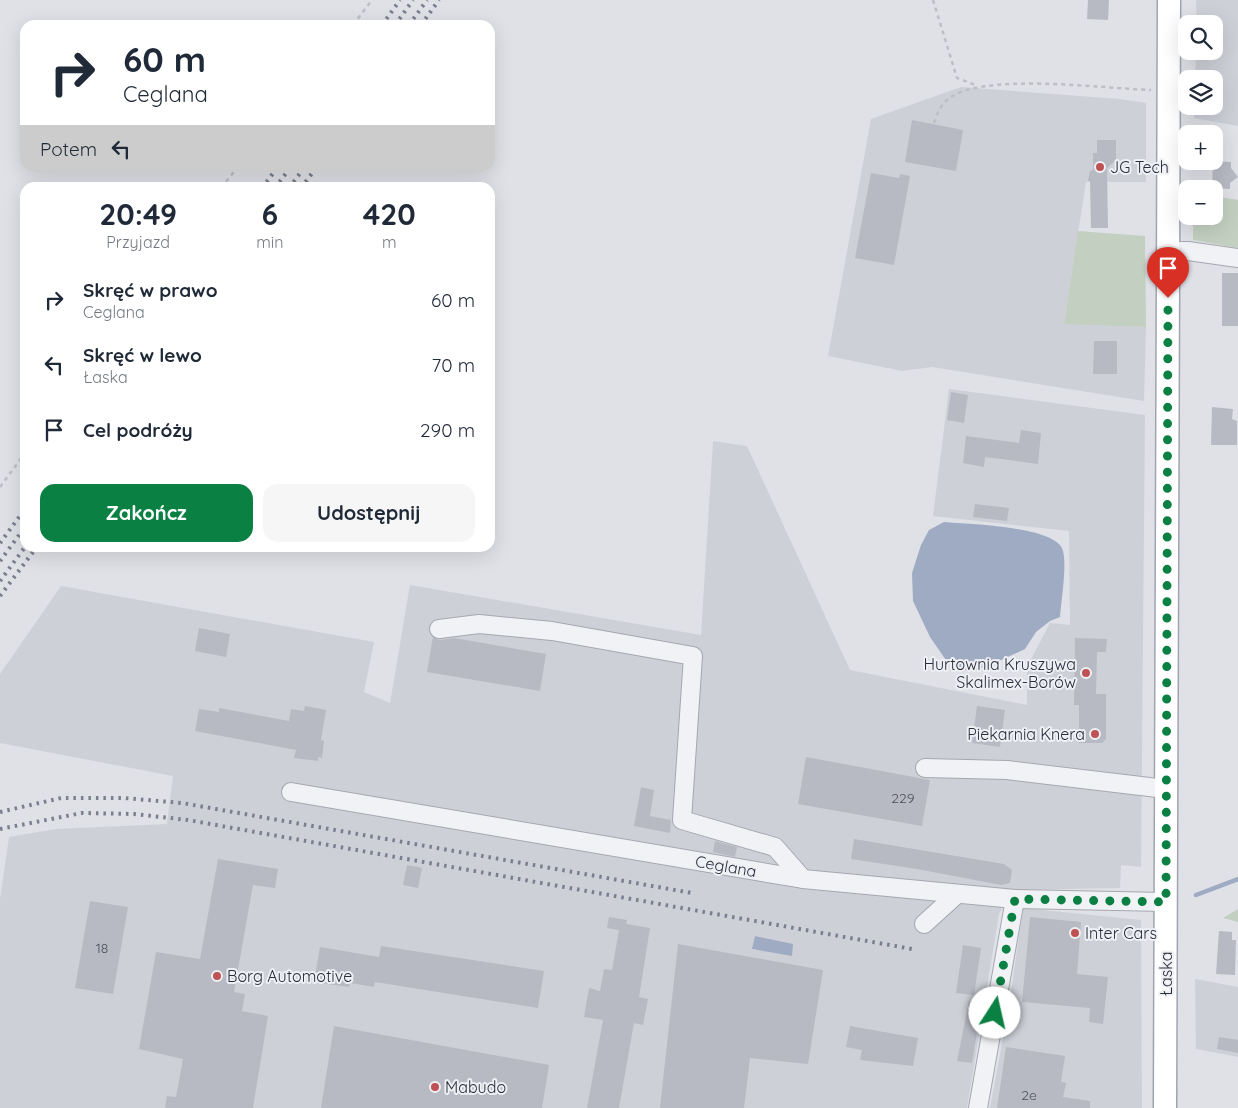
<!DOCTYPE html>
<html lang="pl">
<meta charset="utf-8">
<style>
body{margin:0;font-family:Quicksand,sans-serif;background:#f6f6f7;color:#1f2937;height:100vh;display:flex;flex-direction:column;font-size:19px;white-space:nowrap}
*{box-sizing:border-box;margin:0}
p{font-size:16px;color:#747a83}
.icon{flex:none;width:28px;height:28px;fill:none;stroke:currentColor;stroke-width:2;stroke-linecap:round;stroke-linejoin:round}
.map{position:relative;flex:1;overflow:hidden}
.side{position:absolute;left:20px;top:182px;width:475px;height:370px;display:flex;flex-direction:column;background:#fff;border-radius:15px;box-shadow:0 5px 20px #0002}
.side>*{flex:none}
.guide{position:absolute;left:20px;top:20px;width:475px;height:152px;border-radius:15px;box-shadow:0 5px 20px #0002;background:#fff;color:#1f2937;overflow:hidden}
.tools{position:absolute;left:1178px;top:15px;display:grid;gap:10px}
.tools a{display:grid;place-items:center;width:45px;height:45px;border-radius:10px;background:#fff;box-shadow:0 5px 20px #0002;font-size:25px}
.pin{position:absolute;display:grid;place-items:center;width:42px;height:42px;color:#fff;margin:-51px -21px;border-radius:50% 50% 50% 0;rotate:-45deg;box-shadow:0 0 5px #0007}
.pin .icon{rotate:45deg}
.me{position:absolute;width:55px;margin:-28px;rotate:10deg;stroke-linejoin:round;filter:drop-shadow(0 0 4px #0008)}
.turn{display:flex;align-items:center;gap:18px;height:105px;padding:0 20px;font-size:22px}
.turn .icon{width:65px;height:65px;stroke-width:2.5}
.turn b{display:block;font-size:35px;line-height:42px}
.then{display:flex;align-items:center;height:48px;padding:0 20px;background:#0003;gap:10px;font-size:19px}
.eta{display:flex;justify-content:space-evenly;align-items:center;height:85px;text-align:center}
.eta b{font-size:30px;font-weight:800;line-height:35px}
.button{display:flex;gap:10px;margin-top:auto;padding:10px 20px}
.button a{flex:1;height:58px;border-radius:15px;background:#0b8043;color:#fff;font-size:20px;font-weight:800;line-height:58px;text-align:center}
.button a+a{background:#f6f6f7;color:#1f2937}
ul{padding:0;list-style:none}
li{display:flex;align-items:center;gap:15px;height:65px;padding:0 20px}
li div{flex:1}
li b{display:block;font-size:19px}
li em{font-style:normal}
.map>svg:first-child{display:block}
.built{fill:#ced0d8}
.green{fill:#c3d0c1}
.water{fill:#9eabc3}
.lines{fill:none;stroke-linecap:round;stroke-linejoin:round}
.stream{stroke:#9eabc3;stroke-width:4.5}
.building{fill:#b7bac3}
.minor-casing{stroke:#a5a8b0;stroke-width:20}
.major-casing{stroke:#a0a4b1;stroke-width:25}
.path{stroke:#bdbfc5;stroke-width:2.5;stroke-dasharray:4 4;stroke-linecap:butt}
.minor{stroke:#f1f2f5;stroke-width:18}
.major{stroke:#fff;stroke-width:22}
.rail{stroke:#7a7f8e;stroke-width:4;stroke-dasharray:2.5 5;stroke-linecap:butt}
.route{stroke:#0b8043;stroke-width:9;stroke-dasharray:0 16.2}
.poi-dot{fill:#be5154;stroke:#eef0f4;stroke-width:2}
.labels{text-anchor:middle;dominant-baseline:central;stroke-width:4;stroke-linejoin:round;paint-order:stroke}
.number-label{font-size:14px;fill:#4d515e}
.poi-label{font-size:16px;fill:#2a2e3c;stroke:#eef0f4;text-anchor:start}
.street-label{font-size:16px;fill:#2a2e3c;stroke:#eef0f4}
</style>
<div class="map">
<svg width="1238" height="1108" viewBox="0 0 1238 1108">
<rect width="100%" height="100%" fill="#dfe1e7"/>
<g class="built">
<polygon points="1196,0 1238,0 1238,126 1194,118 1195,106 1214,106 1214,79 1195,79 1196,51 1214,51 1214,24 1197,24"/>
<polygon points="961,87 1120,99 1146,103 1146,182 1086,182 1064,323 1146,327 1144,401 932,367 902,371 828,356 871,119"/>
<polygon points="949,389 1145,415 1141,867 1121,865 1120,888 1012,890 999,914 967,1108 0,1108 0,899 9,837 56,829 167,824 173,776 0,743 0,674 61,586 374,642 364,692 390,703 410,585 701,635 713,441 747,446 850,670 1027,705 1027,667 1050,623 1070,625 1069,531 933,516"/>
<polygon points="1023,908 1141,920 1142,1108 990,1108 1009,1006"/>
<polygon points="1195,979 1238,987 1238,1057 1196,1049"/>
</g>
<g class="green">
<polygon points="1214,196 1238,200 1238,248 1193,240 1193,216 1214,216"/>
<polygon points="1078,231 1145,236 1146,327 1064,324"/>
<polygon points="1238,909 1238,922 1223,918"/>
</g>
<g class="water">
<path d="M944,522c23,2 106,4 118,26 6,13 -1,53 -2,69l-10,4 -14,11 -11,17 -24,11 -24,10h-12l-17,-7 -18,-26 -17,-36 -1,-28 9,-28 8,-15z"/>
<polygon points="755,936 793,944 792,956 752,949"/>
</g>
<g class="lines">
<polyline class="stream" points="1196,895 1238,879"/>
</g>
<g class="building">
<polygon points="1088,0 1109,0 1108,20 1087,19"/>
<polygon points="912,120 963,130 956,171 905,162"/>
<polygon points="1097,140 1116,140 1116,160 1107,168 1108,228 1091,228 1090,181 1088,181 1090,171 1093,170 1093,153 1097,153"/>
<polygon points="1213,161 1231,162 1231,168 1238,177 1230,183 1230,189 1212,188"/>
<polygon points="871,173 899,178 900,174 910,176 894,265 855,258"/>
<rect x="1222" y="273" width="16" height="53"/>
<polygon points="1094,341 1117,341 1117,374 1093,374"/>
<polygon points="951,392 968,395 964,423 947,420"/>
<polygon points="1212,407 1233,409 1232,419 1237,421 1237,445 1211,445"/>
<polygon points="1021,430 1041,433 1038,464 985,457 984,467 963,463 966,436 1019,443"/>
<polygon points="975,504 1009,508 1007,521 973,517"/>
<polygon points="199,628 230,634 226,657 195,651"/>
<polygon points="433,637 440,640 454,638 546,654 540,691 427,672"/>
<polygon points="1075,638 1107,639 1106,652 1097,652 1096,694 1106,694 1106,739 1102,743 1079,743 1079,705 1074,705"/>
<polygon points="305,706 326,710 321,740 324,741 322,758 318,757 318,761 294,758 296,750 195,731 199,709 219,712 219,708 289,721 291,709 304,711"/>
<polygon points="977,706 1005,710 1000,747 972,743"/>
<polygon points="806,757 930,780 922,826 798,804"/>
<polygon points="641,787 654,790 650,816 671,820 670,833 634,826"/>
<polygon points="854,839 1004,864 1012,870 1010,883 1001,885 917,869 851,859"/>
<polygon points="715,841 737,847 735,857 713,852"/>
<polygon points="218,859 278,869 275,888 253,885 234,992 245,994 242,1011 268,1016 253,1108 165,1108 167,1096 176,1097 183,1059 139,1049 156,952 200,959"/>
<polygon points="407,865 422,868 418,888 403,885"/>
<polygon points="90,901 128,907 113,994 75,988"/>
<polygon points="609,917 627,920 626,924 650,928 639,997 648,999 643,1025 634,1023 619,1108 587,1108 603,1020 584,1017 589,988 600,991 604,969 612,970 619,930 607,928"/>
<polygon points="1030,917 1081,922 1077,974 1108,977 1103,1024 1089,1022 1090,1008 1022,1002"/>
<polygon points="1219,931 1232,932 1232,940 1236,940 1235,975 1216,974"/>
<polygon points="678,944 823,970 808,1064 750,1058 744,1108 660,1108"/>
<polygon points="963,945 981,948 974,995 956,993"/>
<polygon points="381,946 544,971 538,1008 375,982 374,987 350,983 349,987 314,982 320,947 379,957"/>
<polygon points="969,1001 982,1003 972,1063 957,1061"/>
<polygon points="334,1026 549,1065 542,1108 321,1108"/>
<polygon points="850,1026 918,1038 913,1066 860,1060 862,1050 846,1047"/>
<polygon points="1219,1037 1238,1040 1238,1053 1217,1049"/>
<polygon points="1006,1047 1065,1056 1061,1082 1066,1083 1063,1097 1090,1101 1090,1108 997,1108"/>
</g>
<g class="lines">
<g class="minor-casing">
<g id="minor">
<polyline points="1168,251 1188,251 1238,258"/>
<polyline points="439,629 479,624 552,631 693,656 682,820 775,847 803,879"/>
<polyline points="925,768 1007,770 1166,789"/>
<polyline points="291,792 803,879 1015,899 1166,902"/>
<polyline points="924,924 956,895"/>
<polyline points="978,1108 1015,899"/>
</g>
</g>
<g class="major-casing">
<polyline id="major" points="1165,1108 1169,0"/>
</g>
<g class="path">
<polyline points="933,0 957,78 978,86"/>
<polyline points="353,25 372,0"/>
<path d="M934,123c3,-9 6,-17 13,-23 32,-29 159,-11 204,-10"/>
<polyline points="221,188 237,168"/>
<polyline points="0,487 25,453"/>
</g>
<use href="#minor" class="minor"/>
<use href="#major" class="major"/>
<g class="rail">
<polyline points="382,25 400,0"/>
<polyline points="395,25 413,0"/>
<polyline points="409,25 427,0"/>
<polyline points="421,25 439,0"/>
<polyline points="262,188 277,168"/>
<polyline points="275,188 290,168"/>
<polyline points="289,188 304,168"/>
<polyline points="301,188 316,168"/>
<polyline points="0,543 25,509"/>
<polyline points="0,561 25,527"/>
<polyline points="0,581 25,547"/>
<polyline points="0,596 36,548"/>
<polyline points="0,812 61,798 124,798 182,803 692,893"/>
<polyline points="0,829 82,813 134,814 188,820 912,949"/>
</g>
</g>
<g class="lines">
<polyline class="route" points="995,1013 1015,899 1166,902 1168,298"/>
</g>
<g class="poi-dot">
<circle cx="1100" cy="167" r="5"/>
<circle cx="1086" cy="673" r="5"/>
<circle cx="1095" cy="734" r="5"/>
<circle cx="1075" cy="933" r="5"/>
<circle cx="217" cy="976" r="5"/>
<circle cx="435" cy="1087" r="5"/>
</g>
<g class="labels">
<g class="number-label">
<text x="903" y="798">229</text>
<text x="102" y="948">18</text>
<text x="1029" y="1095">2e</text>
</g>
<g class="poi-label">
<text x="1110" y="167">JG Tech</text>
<text x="1076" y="664" text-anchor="end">Hurtownia Kruszywa<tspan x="1076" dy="18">Skalimex-Borów</tspan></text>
<text x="1085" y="734" text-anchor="end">Piekarnia Knera</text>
<text x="1085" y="933">Inter Cars</text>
<text x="227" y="976">Borg Automotive</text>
<text x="445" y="1087">Mabudo</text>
</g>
<g class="street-label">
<text transform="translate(726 866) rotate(10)">Ceglana</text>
<text transform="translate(1166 974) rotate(-90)">Łaska</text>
</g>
</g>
</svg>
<div class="tools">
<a><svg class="icon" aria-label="search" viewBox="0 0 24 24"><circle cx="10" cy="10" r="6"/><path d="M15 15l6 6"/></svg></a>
<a><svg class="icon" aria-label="layers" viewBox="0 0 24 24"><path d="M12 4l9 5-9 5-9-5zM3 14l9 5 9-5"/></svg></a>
<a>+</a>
<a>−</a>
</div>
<div class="pin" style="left:1168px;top:298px;background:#d93025"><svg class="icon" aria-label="arrive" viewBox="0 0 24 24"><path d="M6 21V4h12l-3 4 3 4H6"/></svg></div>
<svg class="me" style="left:995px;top:1013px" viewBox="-20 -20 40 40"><circle r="19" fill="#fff"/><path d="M0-13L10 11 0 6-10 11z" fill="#0b8043"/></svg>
<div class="guide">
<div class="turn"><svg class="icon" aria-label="right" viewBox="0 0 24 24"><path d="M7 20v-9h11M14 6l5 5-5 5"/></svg><div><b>60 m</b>Ceglana</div></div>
<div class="then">Potem<svg class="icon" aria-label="left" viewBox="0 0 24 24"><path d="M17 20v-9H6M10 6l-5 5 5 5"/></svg></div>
</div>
<section class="side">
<div class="eta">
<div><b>20:49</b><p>Przyjazd</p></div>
<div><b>6</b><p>min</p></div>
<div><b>420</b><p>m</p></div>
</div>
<ul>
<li><svg class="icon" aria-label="right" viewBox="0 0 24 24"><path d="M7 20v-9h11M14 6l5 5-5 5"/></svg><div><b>Skręć w prawo</b><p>Ceglana</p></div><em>60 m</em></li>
<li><svg class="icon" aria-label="left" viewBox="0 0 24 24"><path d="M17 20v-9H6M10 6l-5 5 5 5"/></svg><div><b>Skręć w lewo</b><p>Łaska</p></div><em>70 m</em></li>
<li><svg class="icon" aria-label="arrive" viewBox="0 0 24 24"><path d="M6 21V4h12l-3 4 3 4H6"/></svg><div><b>Cel podróży</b></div><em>290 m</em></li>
</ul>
<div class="button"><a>Zakończ</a><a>Udostępnij</a></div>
</section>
</div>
